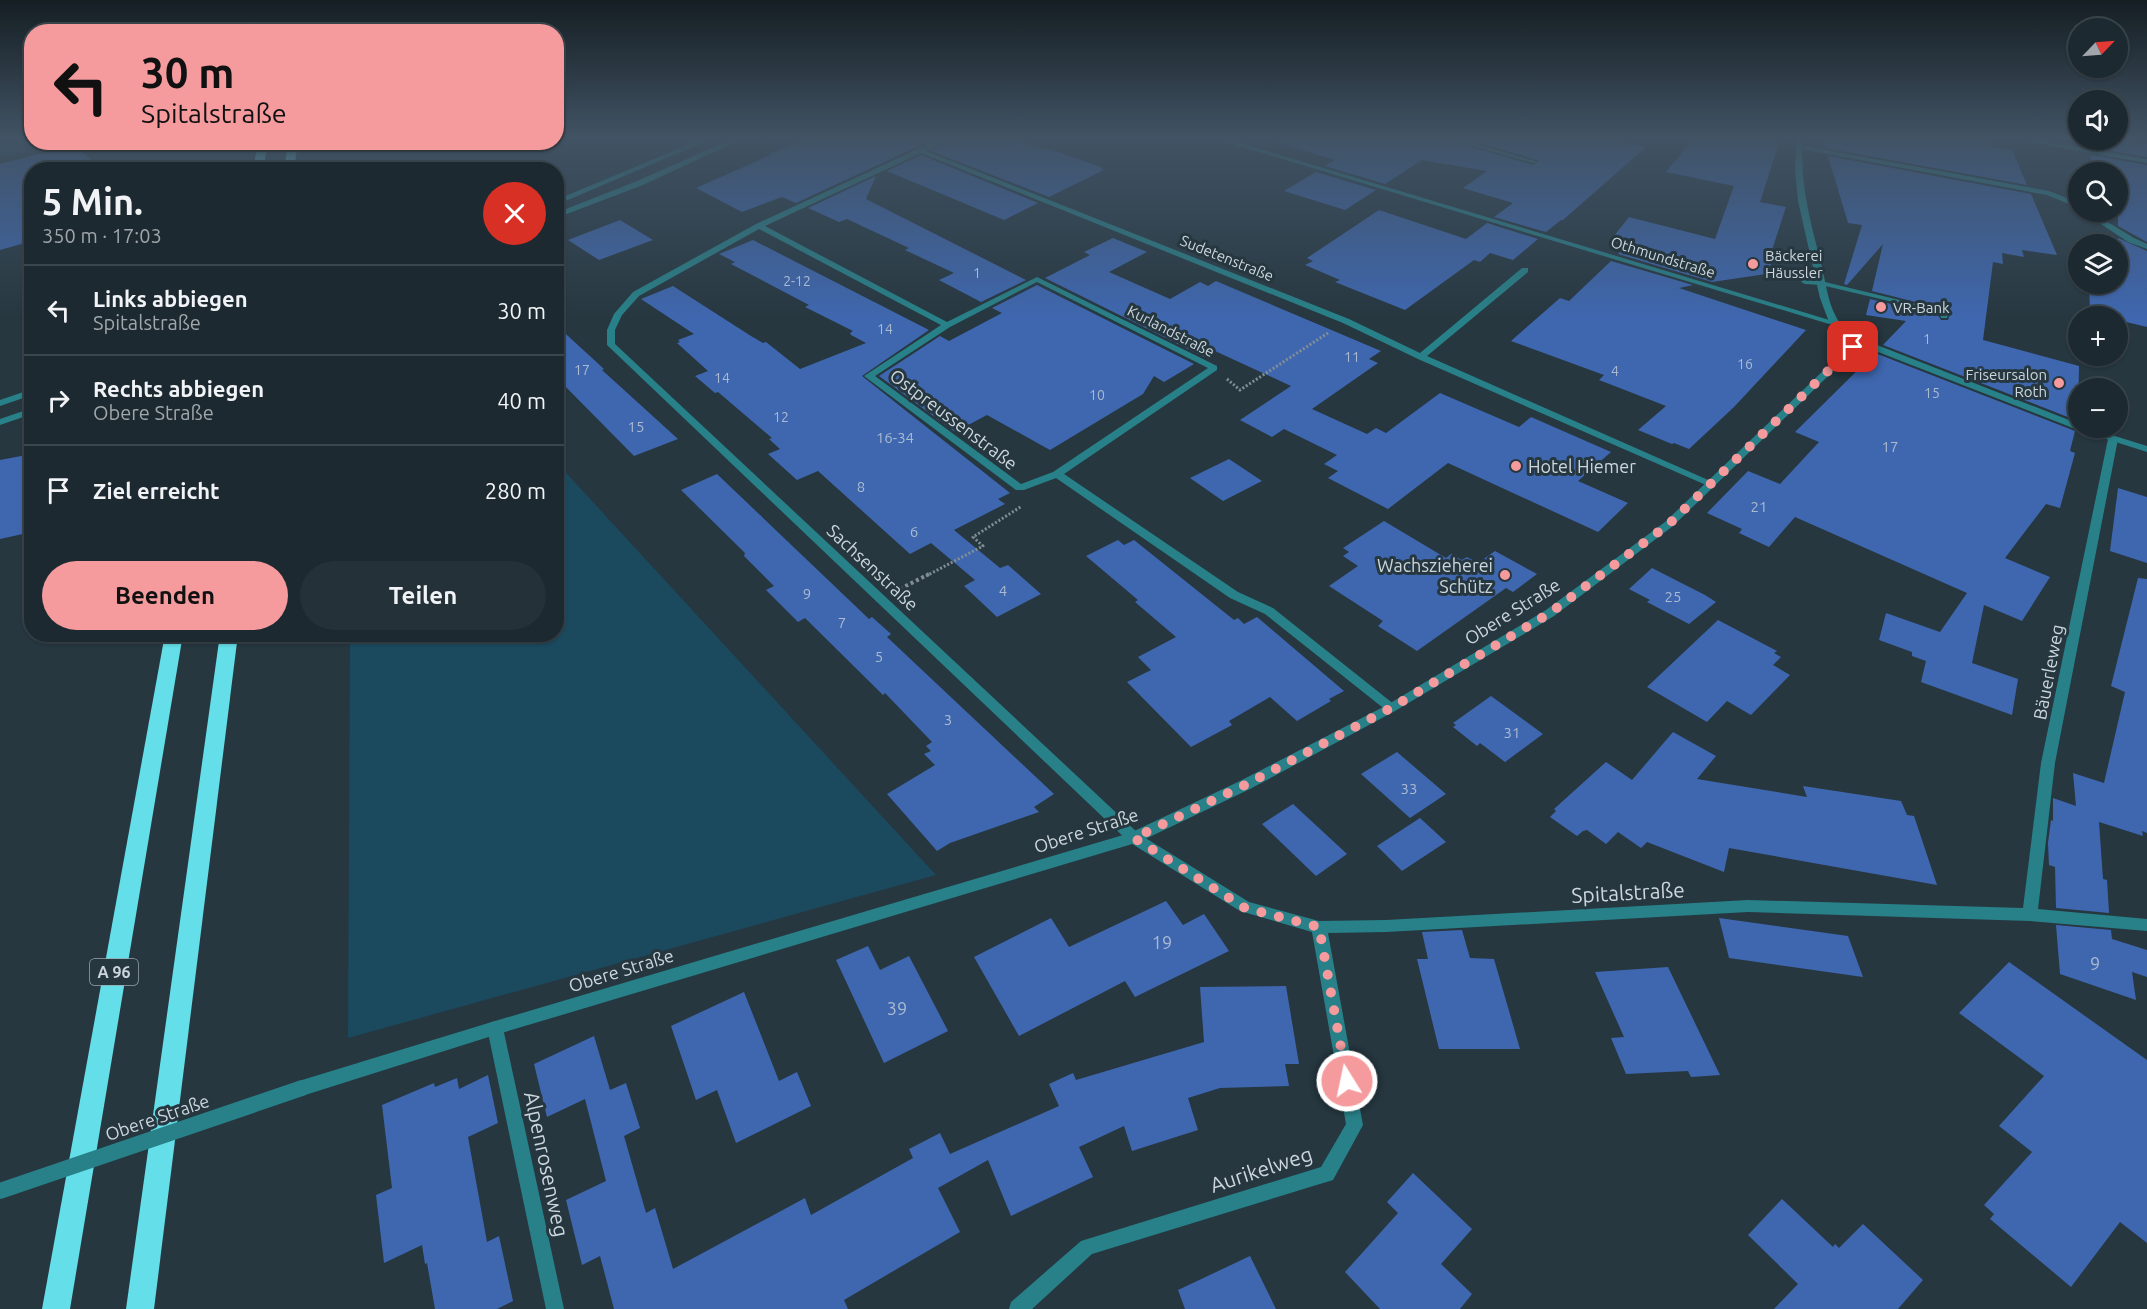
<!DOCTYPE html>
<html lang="de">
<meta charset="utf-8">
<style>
body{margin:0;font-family:Ubuntu,sans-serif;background:#253138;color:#f1f3f6;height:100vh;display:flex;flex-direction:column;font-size:22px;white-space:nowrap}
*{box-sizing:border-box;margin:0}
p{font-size:20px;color:#a0a6ab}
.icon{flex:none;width:33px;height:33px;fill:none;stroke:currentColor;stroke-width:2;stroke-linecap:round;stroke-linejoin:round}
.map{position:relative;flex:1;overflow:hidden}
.panel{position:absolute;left:24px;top:162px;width:540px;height:480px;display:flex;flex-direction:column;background:#1c2930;border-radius:24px;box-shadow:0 2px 4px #0004,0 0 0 2px #3a454c}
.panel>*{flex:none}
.hud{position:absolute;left:24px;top:24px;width:540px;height:126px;border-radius:24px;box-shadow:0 2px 4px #0004,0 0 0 2px #3a454c;background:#f59b9e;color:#111;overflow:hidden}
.needle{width:39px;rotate:65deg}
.tools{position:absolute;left:2068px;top:18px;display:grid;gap:12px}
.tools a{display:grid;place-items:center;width:60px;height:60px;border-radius:50%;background:#1c2930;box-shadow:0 2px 4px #0004,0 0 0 2px #3a454c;font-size:30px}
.pin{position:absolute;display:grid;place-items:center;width:51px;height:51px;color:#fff;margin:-26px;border-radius:12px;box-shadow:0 3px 9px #0006}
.me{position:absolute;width:66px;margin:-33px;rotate:350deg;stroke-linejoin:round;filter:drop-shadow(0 0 4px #0008)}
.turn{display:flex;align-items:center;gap:21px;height:126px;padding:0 18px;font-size:27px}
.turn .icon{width:78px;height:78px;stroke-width:2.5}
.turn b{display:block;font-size:42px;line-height:51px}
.round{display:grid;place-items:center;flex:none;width:63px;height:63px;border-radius:32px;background:#253138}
.headline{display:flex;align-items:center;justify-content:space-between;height:102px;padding:0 18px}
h1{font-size:36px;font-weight:700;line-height:45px}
.cta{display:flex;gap:12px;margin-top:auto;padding:12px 18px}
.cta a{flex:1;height:69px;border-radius:36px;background:#f59b9e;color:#111;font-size:24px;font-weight:700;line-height:69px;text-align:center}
.cta a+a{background:#253138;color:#f1f3f6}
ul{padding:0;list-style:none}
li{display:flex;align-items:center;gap:18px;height:90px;padding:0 18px;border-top:2px solid #3a454c}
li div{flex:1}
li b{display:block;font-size:22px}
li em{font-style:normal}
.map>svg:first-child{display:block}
.green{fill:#1b495e}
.building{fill:#3f67af}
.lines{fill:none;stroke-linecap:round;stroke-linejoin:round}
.path-far2{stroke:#818e95;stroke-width:2;stroke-dasharray:2 2;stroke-linecap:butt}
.path-far1{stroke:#818e95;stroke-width:3;stroke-dasharray:2 2;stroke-linecap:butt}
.path{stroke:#818e95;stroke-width:4;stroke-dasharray:3 3;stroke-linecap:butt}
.service{fill:#288188;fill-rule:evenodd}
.minor{fill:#288188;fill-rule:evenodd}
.tertiary{fill:#288188;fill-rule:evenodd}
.motorway{fill:#64dee8;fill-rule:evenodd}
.tertiary-bridge{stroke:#288188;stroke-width:16}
.route{stroke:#f59b9e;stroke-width:10;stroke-dasharray:0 18}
.poi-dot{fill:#f59b9e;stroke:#263740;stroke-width:2}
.labels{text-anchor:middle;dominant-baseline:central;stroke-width:6;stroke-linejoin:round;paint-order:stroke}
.far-number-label{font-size:14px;fill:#a9bad1}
.far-poi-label{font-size:15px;fill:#ccd6dc;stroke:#263740;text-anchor:start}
.far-street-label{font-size:15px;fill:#ccd6dc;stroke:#263740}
.number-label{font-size:15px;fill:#a9bad1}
.shield{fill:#263740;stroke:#9aa6ad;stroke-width:1.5}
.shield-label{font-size:16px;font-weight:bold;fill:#ccd6dc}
.street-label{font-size:18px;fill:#ccd6dc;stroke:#263740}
.poi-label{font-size:18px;fill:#ccd6dc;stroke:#263740;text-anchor:start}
.near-number-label{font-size:18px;fill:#a9bad1}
.near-street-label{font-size:21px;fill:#ccd6dc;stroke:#263740}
</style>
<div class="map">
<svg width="2147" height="1309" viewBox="0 0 2147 1309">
<rect width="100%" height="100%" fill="#263740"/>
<g class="green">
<polygon points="0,136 31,136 32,142 59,143 0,158"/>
<polygon points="557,463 936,875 348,1038 350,635 556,634"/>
</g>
<g class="building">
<polygon points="818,136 940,136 796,203 782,197 742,212 696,188 771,155 768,154"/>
<polygon points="957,136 1005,136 1045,150 1050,149 1103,168 1101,169 1104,170 1049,197 931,151"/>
<polygon points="1276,136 1435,136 1533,165 1540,161 1457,136 1591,136 1646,147 1563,220 1561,220 1546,232 1494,217 1513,203 1463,188 1487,171 1422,160 1385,184 1325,166 1335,160 1275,142"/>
<polygon points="1696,136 1781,136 1760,202 1786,207 1771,253 1776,255 1766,274 1712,282 1618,254 1627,245 1610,241 1629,217 1715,239 1734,186 1666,172"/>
<polygon points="1822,136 1971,136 1992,140 1991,147 2012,150 2027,185 1826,148"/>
<polygon points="2091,140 2126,140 2147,143 2147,157 2091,147"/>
<polygon points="74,145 102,170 32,170 32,241 0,250 0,164"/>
<polygon points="921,155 1038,203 1004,220 887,171"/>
<polygon points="2091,155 2147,165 2147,242 2118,226 2118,172 2091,172"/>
<polygon points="1828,156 2031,194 2057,255 2022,250 2024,257 2002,253 2003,264 1993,262 1983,340 2079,366 2078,421 1883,345 1906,321 1866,315 1870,299 1938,315 1941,320 1948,320 1951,311 1872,291 1883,244 1847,285 1844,284 1862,225 1848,223"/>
<polygon points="1316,172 1376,190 1345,210 1284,191"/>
<polygon points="876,176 866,199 1026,280 981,302 939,280 954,273 905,250 909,248 847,219 839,222 808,208"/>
<polygon points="1379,210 1466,239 1487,223 1538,239 1513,260 1490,253 1480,262 1474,260 1405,310 1335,282 1340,280 1305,265 1313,261 1307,258"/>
<polygon points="620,220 653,240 599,260 568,240"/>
<polygon points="2086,236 2118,241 2118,238 2147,251 2147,327 2118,320 2118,316 2090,312 2089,284 2118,284 2118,244 2087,244"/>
<polygon points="1113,238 1147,252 1109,272 1170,299 1200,282 1208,286 1216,281 1381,351 1369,359 1378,363 1312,409 1367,434 1376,428 1386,433 1440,393 1519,427 1531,417 1611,452 1578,481 1628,503 1598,532 1448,463 1388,509 1328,478 1338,471 1324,464 1337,455 1284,429 1272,437 1240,420 1291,386 1215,351 1204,357 1045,278 1090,255 1084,252"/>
<polygon points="753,240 929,330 862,376 1010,493 998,499 1005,504 954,530 1000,568 1008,565 1041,594 997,617 964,586 975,580 931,543 910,554 818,471 797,480 768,454 780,449 769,439 772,438 718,392 715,393 695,376 708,371 677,343 680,342 678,340 694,334 641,299 673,286 751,336 763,343 766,342 800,369 866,343 851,335 850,333 853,331 805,307 809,305 731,264 735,262 719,254"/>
<polygon points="1611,261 1693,285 1679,288 1806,330 1734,407 1689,449 1674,443 1672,444 1638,430 1666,406 1599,380 1604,375 1511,341 1560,298 1569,301"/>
<polygon points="1037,285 1194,364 1164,382 1154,376 1143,394 1050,450 987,415 955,432 879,376 940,336 949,341 1002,313 992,308"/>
<polygon points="556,325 604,369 602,370 678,439 634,456 556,377"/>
<polygon points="1875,353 2075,431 2070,451 2075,453 2060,508 2046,504 2005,558 2050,577 2022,621 1984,605 1972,663 2018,679 2012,715 1921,682 1926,661 1912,656 1912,652 1879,640 1886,613 1940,632 1967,593 1795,517 1769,547 1739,533 1742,529 1707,513 1748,471 1780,484 1819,442 1795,432"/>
<polygon points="32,454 32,532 0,539 0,460"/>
<polygon points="1229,459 1262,481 1223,501 1190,478"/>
<polygon points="717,474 869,619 872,617 891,634 887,637 1054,794 1034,807 1039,812 950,843 937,851 887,794 935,765 924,754 931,751 926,746 932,742 885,693 883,695 805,618 798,622 766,590 774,586 744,556 745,553 681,490"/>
<polygon points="2118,488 2147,497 2147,563 2110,551"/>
<polygon points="1384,521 1446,558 1451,554 1462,560 1467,557 1478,563 1495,551 1537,574 1513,592 1506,588 1417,651 1378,626 1383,621 1329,586 1358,566 1343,556 1349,552 1343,548"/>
<polygon points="1118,540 1124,545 1134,540 1234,620 1238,618 1244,624 1257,617 1344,691 1329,699 1331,701 1297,721 1270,697 1229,721 1232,725 1191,747 1127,682 1151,670 1138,657 1176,637 1135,602 1138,600 1086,556"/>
<polygon points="1652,568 1705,595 1716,602 1689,624 1647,602 1650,600 1629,589"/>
<polygon points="2138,578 2147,579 2147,833 2142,831 2143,836 2099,822 2103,879 2107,880 2109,913 2056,908 2055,867 2049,865 2048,843 2051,820 2053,821 2053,798 2076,806 2073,773 2104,783 2125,692 2111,686"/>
<polygon points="1718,620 1777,651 1774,653 1781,657 1773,665 1790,675 1751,715 1727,701 1707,722 1647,687"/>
<polygon points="1491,696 1543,734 1505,762 1480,743 1477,746 1453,727 1456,725 1453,723"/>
<polygon points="1673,732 1716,756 1697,779 1807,797 1803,786 1901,801 1907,815 1914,816 1937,885 1729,848 1724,872 1647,842 1641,848 1618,832 1606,844 1587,830 1583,831 1577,836 1550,817 1556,811 1554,809 1606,762 1632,780"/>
<polygon points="1397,752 1446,794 1410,818 1361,774"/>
<polygon points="1293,804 1347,854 1316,876 1262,824"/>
<polygon points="1420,818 1446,842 1402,871 1377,846"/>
<polygon points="1166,901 1183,925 1204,914 1229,951 1135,997 1125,981 1019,1036 974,957 1051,918 1069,947"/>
<polygon points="1719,918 1848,936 1863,977 1729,958"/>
<polygon points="2056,925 2111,930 2112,939 2147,950 2147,977 2132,972 2136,1000 2060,974"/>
<polygon points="1462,930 1470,958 1494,959 1520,1049 1439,1049 1417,959 1428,959 1422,932"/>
<polygon points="868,946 880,970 909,956 948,1031 884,1063 836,960"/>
<polygon points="2009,962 2147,1060 2147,1243 2120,1222 2071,1287 1990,1219 1994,1214 1984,1205 2032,1152 1999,1126 2044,1076 1959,1013"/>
<polygon points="1668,967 1720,1075 1691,1077 1688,1071 1626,1074 1611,1038 1624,1037 1595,972"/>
<polygon points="1286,986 1299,1064 1285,1064 1289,1086 1220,1088 1188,1098 1198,1130 1132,1151 1124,1126 1079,1147 1093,1177 1011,1216 988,1160 938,1188 960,1232 844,1300 848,1309 614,1309 600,1256 582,1265 566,1200 606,1181 585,1099 547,1117 534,1064 594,1036 610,1090 626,1083 640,1128 624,1136 646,1213 655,1208 673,1269 805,1198 811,1215 913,1158 909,1149 940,1133 950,1154 1059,1106 1049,1084 1073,1073 1076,1080 1204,1042 1200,987"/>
<polygon points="744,992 779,1081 797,1072 811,1106 736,1143 717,1090 696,1100 671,1026"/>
<polygon points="488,1075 498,1123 468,1137 487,1242 499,1236 513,1301 497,1309 435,1309 427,1263 425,1264 422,1245 384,1263 376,1195 392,1188 382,1105 434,1083 435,1087 457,1078 459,1089"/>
<polygon points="1413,1173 1472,1229 1441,1264 1472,1294 1460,1309 1380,1309 1345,1272 1398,1213 1387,1202"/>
<polygon points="1782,1199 1833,1247 1835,1244 1839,1248 1863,1224 1923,1280 1898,1309 1774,1309 1798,1284 1748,1235"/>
<polygon points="1250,1256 1276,1309 1185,1309 1178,1290"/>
</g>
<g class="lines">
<polyline class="path-far2" points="762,143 776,136"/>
<g class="path-far1">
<polyline points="1227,379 1240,390 1328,333"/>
<polyline points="926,576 983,546 973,537 1022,506"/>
</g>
<polyline class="path" points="900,589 929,574"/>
<g class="service">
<polygon points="2041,136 2047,136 2048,145 2044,145"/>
<polygon points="1802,280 1821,281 1949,312 1947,318 1941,318 1940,313 1821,285 1805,284 1801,282"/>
</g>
<g class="minor">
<polygon points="674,136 684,136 702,143 699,145"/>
<path d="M946,136h9l-29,15 423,168 71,34 102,-85h6v4l-101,84 288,127 -5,3 -4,-1 -288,-126 -75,-36 -422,-170 -156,73 182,96 90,-45 180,89v4l-153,104 174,118 35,16 122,97 2,3 -2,3h-8l-122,-97 -35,-16 -174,-120 -32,12h-8l-152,-114 77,-51 -182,-96 -120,67 -17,19 -7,15v14l524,490 110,68 70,19 67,-1 362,-20 275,8 18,-145 67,-324 5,-3 5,3 -63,324 -17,146 109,10v12l-117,-10 -282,-9 -362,20 -58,1 35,192 -30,55 -241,74 -60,55h-23l2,-7 70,-61 240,-74 25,-43 -34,-192 -72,-21 -111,-69 -522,-497v-15l7,-16 19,-22 123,-68zM1037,282l171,86 -155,104 -32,12 -146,-108 75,-49z"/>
<polygon points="1206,136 1217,136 1836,322 1829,324"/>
<polygon points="1437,136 1448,136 1538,162 1533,163"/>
<polygon points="1798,145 2049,191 2079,203 2079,208 2047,195 1796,148 1796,146"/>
<polygon points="2083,212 2091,212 2134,238 2147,244 2147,249 2128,242"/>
<polygon points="495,1021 501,1023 503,1028 564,1309 546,1309 487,1028 489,1023"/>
</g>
<g class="tertiary">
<polygon points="709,136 718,136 556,205 556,200"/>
<polygon points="739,136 748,136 643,185 556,218 556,213 637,181"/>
<path d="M1797,136h6c-4,45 7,84 18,127 7,28 7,50 28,71l230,90v4h10l58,18v6l-69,-22 -223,-87 2,4 -1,2 -183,177 -119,90 -159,95 -145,78 -111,53 -644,193 -193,61 -6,-2 -2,-6 2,-6 6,-2 193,-59 635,-188 110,-52 147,-76 159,-95 119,-88 183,-175 -19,-25 -9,-24 -22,-97 -3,-32z"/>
<polygon points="1996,136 2012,136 2147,159 2147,163"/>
<polygon points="32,389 32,395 0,406 0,400"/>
<polygon points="32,408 32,414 0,425 0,419"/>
</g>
<g class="motorway">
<polygon points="258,142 268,142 263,170 253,170"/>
<polygon points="288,142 298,142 294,170 284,170"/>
<polygon points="165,634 183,634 70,1309 42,1309"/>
<polygon points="220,634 238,634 154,1309 126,1309"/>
</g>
<polyline class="tertiary-bridge" points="0,1191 302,1088"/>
</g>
<linearGradient id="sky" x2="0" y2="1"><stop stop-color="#151e23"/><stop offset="0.43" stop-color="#415364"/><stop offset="1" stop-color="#415364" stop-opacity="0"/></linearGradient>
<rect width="2147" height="319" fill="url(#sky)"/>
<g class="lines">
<polyline class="route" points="1347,1081 1319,927 1245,908 1134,838 1245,785 1391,708 1550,613 1669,524 1853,347"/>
</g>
<g class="poi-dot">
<circle cx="1753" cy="264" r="6"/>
<circle cx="1881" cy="307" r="6"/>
<circle cx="2059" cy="383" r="6"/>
<circle cx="1516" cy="466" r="6"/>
<circle cx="1505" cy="575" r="6"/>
</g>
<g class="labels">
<g class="far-number-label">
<text x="977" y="273">1</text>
<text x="797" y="281">2-12</text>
<text x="885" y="329">14</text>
<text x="1927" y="339">1</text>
<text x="1352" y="357">11</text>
<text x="1745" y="364">16</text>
<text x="582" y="370">17</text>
<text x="1615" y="371">4</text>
<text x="722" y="378">14</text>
<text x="1932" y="393">15</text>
<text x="1097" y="395">10</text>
<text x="781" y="417">12</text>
</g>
<g class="far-poi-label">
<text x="1765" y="255">Bäckerei<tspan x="1765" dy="17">Häussler</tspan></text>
<text x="1893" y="307">VR-Bank</text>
<text x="2047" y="374" text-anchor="end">Friseursalon<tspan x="2047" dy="17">Roth</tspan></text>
</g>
<g class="far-street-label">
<text transform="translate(1663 257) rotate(17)">Othmundstraße</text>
<text transform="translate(1227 258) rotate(22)">Sudetenstraße</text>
<text transform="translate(1171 331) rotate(27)">Kurlandstraße</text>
</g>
<g class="number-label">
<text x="636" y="426">15</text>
<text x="895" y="437">16-34</text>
<text x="1890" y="446">17</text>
<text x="861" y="486">8</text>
<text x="1759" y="506">21</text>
<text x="914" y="531">6</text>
<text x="1003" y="590">4</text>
<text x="807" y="593">9</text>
<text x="1673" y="596">25</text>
<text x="842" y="622">7</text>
<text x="879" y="656">5</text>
<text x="948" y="719">3</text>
<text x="1512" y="732">31</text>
<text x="1409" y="788">33</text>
</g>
<rect class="shield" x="90" y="959" width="48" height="26" rx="4.5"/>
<g class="shield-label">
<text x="114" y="972">A 96</text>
</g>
<g class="street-label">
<text transform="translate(954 419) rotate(37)">Ostpreussenstraße</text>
<text transform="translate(873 567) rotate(43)">Sachsenstraße</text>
<text transform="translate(1512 611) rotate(-32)">Obere Straße</text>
<text transform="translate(2048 672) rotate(-79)">Bäuerleweg</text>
<text transform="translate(1086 830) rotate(-18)">Obere Straße</text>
<text transform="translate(621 970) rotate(-17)">Obere Straße</text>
<text transform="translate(157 1117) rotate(-19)">Obere Straße</text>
</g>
<g class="poi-label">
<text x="1528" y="466">Hotel Hiemer</text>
<text x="1493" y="565" text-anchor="end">Wachszieherei<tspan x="1493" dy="21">Schütz</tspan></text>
</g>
<g class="near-number-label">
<text x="1162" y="942">19</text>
<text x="2095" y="963">9</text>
<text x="897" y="1008">39</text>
</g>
<g class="near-street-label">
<text transform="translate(1628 892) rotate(-3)">Spitalstraße</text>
<text transform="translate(547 1164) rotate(78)">Alpenrosenweg</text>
<text transform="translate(1261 1169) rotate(-18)">Aurikelweg</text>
</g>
</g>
</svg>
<div class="tools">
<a><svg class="needle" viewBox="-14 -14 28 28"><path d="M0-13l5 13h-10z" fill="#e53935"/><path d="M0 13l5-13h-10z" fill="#a0a6ab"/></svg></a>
<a><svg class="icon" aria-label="sound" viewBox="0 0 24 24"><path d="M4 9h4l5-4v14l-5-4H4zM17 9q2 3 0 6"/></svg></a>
<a><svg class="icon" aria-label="search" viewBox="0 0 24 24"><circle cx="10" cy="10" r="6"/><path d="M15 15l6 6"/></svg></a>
<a><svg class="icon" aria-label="layers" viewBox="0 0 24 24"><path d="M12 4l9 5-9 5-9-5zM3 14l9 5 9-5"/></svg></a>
<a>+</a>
<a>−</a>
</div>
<div class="pin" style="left:1853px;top:347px;background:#d93025"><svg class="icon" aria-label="arrive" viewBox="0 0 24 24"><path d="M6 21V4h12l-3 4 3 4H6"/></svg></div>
<svg class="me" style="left:1347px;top:1081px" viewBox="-20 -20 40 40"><circle r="17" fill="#f59b9e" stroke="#fff" stroke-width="3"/><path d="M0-11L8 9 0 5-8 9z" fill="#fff"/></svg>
<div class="hud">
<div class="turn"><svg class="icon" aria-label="left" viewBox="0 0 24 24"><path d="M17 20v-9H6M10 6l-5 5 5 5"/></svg><div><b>30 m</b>Spitalstraße</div></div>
</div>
<section class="panel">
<div class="headline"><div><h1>5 Min.</h1><p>350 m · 17:03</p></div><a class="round" style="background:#d93025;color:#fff"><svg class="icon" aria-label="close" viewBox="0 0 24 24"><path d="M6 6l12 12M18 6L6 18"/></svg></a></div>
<ul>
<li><svg class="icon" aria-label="left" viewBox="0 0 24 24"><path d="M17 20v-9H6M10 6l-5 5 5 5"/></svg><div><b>Links abbiegen</b><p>Spitalstraße</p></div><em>30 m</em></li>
<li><svg class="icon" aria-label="right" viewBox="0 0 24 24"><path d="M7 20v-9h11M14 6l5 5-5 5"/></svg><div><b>Rechts abbiegen</b><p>Obere Straße</p></div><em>40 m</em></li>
<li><svg class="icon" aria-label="arrive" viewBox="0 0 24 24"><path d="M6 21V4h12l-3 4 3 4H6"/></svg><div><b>Ziel erreicht</b></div><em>280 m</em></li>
</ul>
<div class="cta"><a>Beenden</a><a>Teilen</a></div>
</section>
</div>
